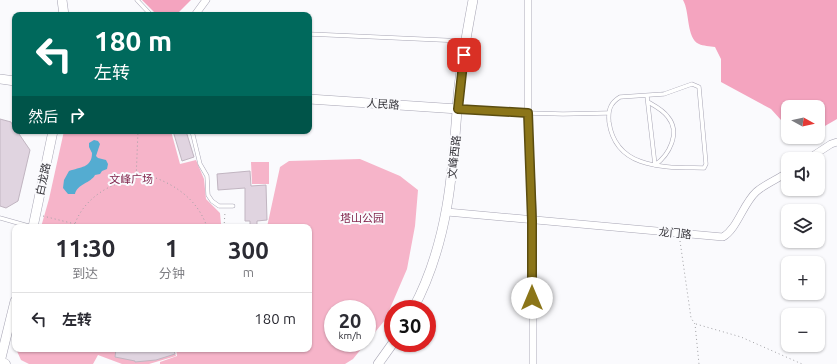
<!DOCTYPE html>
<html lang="zh">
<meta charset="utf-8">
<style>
body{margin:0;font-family:Ubuntu,"Noto Sans SC",sans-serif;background:#f2f2f3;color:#2b2b33;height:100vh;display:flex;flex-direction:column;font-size:15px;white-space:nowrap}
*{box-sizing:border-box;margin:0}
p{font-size:13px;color:#7c7c81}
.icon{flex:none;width:22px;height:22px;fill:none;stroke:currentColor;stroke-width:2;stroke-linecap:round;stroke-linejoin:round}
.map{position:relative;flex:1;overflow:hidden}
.details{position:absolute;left:12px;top:224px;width:300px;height:128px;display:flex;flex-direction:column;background:#fff;border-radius:8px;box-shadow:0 1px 3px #0004}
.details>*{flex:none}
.hud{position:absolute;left:12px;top:12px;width:300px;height:122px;border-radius:8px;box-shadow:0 1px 3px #0004;background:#00695c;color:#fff;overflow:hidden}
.needle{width:26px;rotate:98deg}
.controls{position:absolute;left:781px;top:100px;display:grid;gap:8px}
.controls a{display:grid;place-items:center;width:44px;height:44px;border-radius:8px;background:#fff;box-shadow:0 1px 3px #0004;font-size:20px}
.speed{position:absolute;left:324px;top:300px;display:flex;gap:8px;font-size:20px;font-weight:700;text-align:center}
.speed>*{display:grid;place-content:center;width:52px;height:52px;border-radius:50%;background:#fff;box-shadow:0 1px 3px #0004;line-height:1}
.speed small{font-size:10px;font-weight:400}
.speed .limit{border:6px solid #d22;background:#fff;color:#111}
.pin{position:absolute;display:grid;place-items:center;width:34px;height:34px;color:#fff;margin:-17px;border-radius:8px;box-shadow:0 2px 6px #0006}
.me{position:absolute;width:44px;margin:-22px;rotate:0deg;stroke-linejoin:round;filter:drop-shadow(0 0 3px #0008)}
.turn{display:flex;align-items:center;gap:14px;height:84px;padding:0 16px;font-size:18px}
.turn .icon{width:52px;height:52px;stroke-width:2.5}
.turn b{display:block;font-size:28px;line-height:34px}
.then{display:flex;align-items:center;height:38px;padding:0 16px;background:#0003;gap:8px;font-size:15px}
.eta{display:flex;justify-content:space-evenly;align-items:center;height:68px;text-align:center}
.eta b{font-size:24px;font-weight:700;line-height:28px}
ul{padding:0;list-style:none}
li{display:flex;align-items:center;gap:12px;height:52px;padding:0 16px;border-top:1px solid #e1e1e2}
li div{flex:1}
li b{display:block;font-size:15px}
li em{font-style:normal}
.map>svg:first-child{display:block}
.green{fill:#f6b4c9}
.forest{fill:#f4a4bf}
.water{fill:#54acd1}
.building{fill:#e0d4e0;stroke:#c1b5c1}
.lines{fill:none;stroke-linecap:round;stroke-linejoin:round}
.service-casing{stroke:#a7a5b4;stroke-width:4.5}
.minor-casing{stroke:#a7a5b4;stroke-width:8}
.tertiary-casing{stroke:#a7a5b4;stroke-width:10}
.secondary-casing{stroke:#a7a5b4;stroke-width:11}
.path{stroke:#a1a1a5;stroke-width:1;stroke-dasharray:1 3;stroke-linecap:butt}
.service{stroke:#fff;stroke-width:3.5}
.minor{stroke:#fff;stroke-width:7}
.tertiary{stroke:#fff;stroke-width:9}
.secondary{stroke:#fff;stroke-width:10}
.route-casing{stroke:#5a4c10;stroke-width:10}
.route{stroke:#8b7519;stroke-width:7}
.labels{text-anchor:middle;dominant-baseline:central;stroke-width:4;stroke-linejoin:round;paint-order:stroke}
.street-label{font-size:11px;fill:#37363c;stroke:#fafafd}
.park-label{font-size:11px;fill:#82274e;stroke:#fafafd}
</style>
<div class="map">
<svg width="837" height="364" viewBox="0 0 837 364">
<rect width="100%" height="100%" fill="#fafafd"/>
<g class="green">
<polygon points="64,131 171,131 180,164 196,160 204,179 206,199 220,213 221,224 216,225 216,227 41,227 49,199"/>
<polygon points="360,159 400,176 418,190 415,226 407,269 385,320 367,342 367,309 333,309 333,343 366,343 353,359 345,364 160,364 160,362 177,356 176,349 309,349 309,227 267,227 280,167 289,161"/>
<polygon points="251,162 269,162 269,184 252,184"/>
<polygon points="16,349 174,349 176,356 149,364 122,364 98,355 93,364 29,364 21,360"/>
</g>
<g class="forest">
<polygon points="142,0 191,0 176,15 157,15"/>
<path d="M683,0h154v119l-19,11v-23h-30v30h19l-9,6 -9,-2 -8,-21 -10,-11 -50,-27v-23l-6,-12c-5,-1 -12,-1 -16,-3 -13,-6 -9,-32 -16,-44z"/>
</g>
<path class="water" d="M94,140l4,1 2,3 -4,12 2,2 8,2 2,4 -1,5 -5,2 -2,3 -5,1c-4,8 -18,9 -20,19h-7l-5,-6 1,-8 5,-9c11,-4 23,-3 23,-18l-3,-6v-4z"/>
<g class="building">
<polygon points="0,119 11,122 15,131 17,131 30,150 18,201 6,208 0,206"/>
<polygon points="173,131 186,131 194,157 182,161"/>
<polygon points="250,171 251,186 266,185 267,220 257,221 257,227 250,227 250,221 245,221 245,188 218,190 217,174"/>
<polygon points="116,349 174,349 175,354 156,360 135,362 135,361 115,357"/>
</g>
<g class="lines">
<g class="service-casing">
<g id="service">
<polyline points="137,0 151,15"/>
<polyline points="309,34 464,41"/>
<path d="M692,84l7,3 7,77 -2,4c-37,-1 -88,3 -95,-46 -1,-12 1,-19 11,-25l44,-3z"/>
<path d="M647,96l8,69c14,-10 26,-32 13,-48 -5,-7 -13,-11 -20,-15"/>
<polyline points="528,113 563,114 608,113"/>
<polyline points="192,131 200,164 207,176 208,195 212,201 219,206 233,206"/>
<polyline points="0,218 32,227"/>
</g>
</g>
<g class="minor-casing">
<g id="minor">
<polyline points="195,15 206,0"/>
<polyline points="458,109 528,113 528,0"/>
<polyline points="528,113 533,221 533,364"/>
<polyline points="808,159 831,144 837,142"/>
<path d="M447,212l276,25c14,-8 20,-33 33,-45 9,-8 22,-13 32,-20"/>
</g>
</g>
<g class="tertiary-casing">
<g id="tertiary">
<polyline points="62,0 64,15"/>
<polyline points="0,79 15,81"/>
<polyline points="309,99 458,109"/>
<polyline points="33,227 53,131"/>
<path d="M413,309c36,-67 40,-139 45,-213 3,-32 9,-64 15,-96"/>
<polyline points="0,362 15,301"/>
<polyline points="378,364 393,343"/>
</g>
</g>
<g class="secondary-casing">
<polyline id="secondary" points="0,362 5,364"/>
</g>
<g class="path">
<path d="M137,172c31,8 59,23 70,55"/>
<polyline points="43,216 75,224"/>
<path d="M74,227c7,-26 36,-46 62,-47l2,-49"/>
<polyline points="224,227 225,212"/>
<polyline points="680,241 691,318 695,324 699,364"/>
<polyline points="696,324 741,337 802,364"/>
</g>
<use href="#service" class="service"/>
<use href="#minor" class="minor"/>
<use href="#tertiary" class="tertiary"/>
<use href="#secondary" class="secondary"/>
</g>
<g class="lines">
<g class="route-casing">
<polyline id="route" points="464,55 458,109 528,113 532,221 532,298"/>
</g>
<use href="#route" class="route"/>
</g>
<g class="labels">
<g class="street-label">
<text transform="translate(383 104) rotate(4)">人民路</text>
<text transform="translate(454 157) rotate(-84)">文峰西路</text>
<text transform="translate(43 179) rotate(-78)">白龙路</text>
<text transform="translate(675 233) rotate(5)">龙门路</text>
</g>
<g class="park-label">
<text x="131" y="179">文峰广场</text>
<text x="362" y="218">塔山公园</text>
</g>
</g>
</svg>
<div class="controls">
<a><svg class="needle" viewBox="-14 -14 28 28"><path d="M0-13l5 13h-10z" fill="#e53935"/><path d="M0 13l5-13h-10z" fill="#7c7c81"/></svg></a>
<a><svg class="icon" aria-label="sound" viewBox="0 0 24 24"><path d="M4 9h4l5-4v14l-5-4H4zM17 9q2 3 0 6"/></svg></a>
<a><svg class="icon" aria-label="layers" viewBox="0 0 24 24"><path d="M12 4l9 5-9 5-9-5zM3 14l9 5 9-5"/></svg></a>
<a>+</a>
<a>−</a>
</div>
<div class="speed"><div>20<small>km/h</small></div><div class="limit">30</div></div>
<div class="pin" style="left:464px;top:55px;background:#d93025"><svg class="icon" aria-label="arrive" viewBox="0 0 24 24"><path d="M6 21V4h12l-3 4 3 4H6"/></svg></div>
<svg class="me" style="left:532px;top:298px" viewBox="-20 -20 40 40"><circle r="19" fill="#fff"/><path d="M0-13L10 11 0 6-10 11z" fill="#8b7519"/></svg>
<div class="hud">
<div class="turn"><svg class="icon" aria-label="left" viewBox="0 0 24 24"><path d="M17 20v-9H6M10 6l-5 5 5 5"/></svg><div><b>180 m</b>左转</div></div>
<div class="then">然后<svg class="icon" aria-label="right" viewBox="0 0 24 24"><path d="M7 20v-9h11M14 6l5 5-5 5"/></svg></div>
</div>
<section class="details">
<div class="eta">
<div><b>11:30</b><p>到达</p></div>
<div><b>1</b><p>分钟</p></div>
<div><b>300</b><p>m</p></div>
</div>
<ul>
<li><svg class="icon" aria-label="left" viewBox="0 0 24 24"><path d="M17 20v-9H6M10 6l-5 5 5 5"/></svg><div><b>左转</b></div><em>180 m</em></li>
</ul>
</section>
</div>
